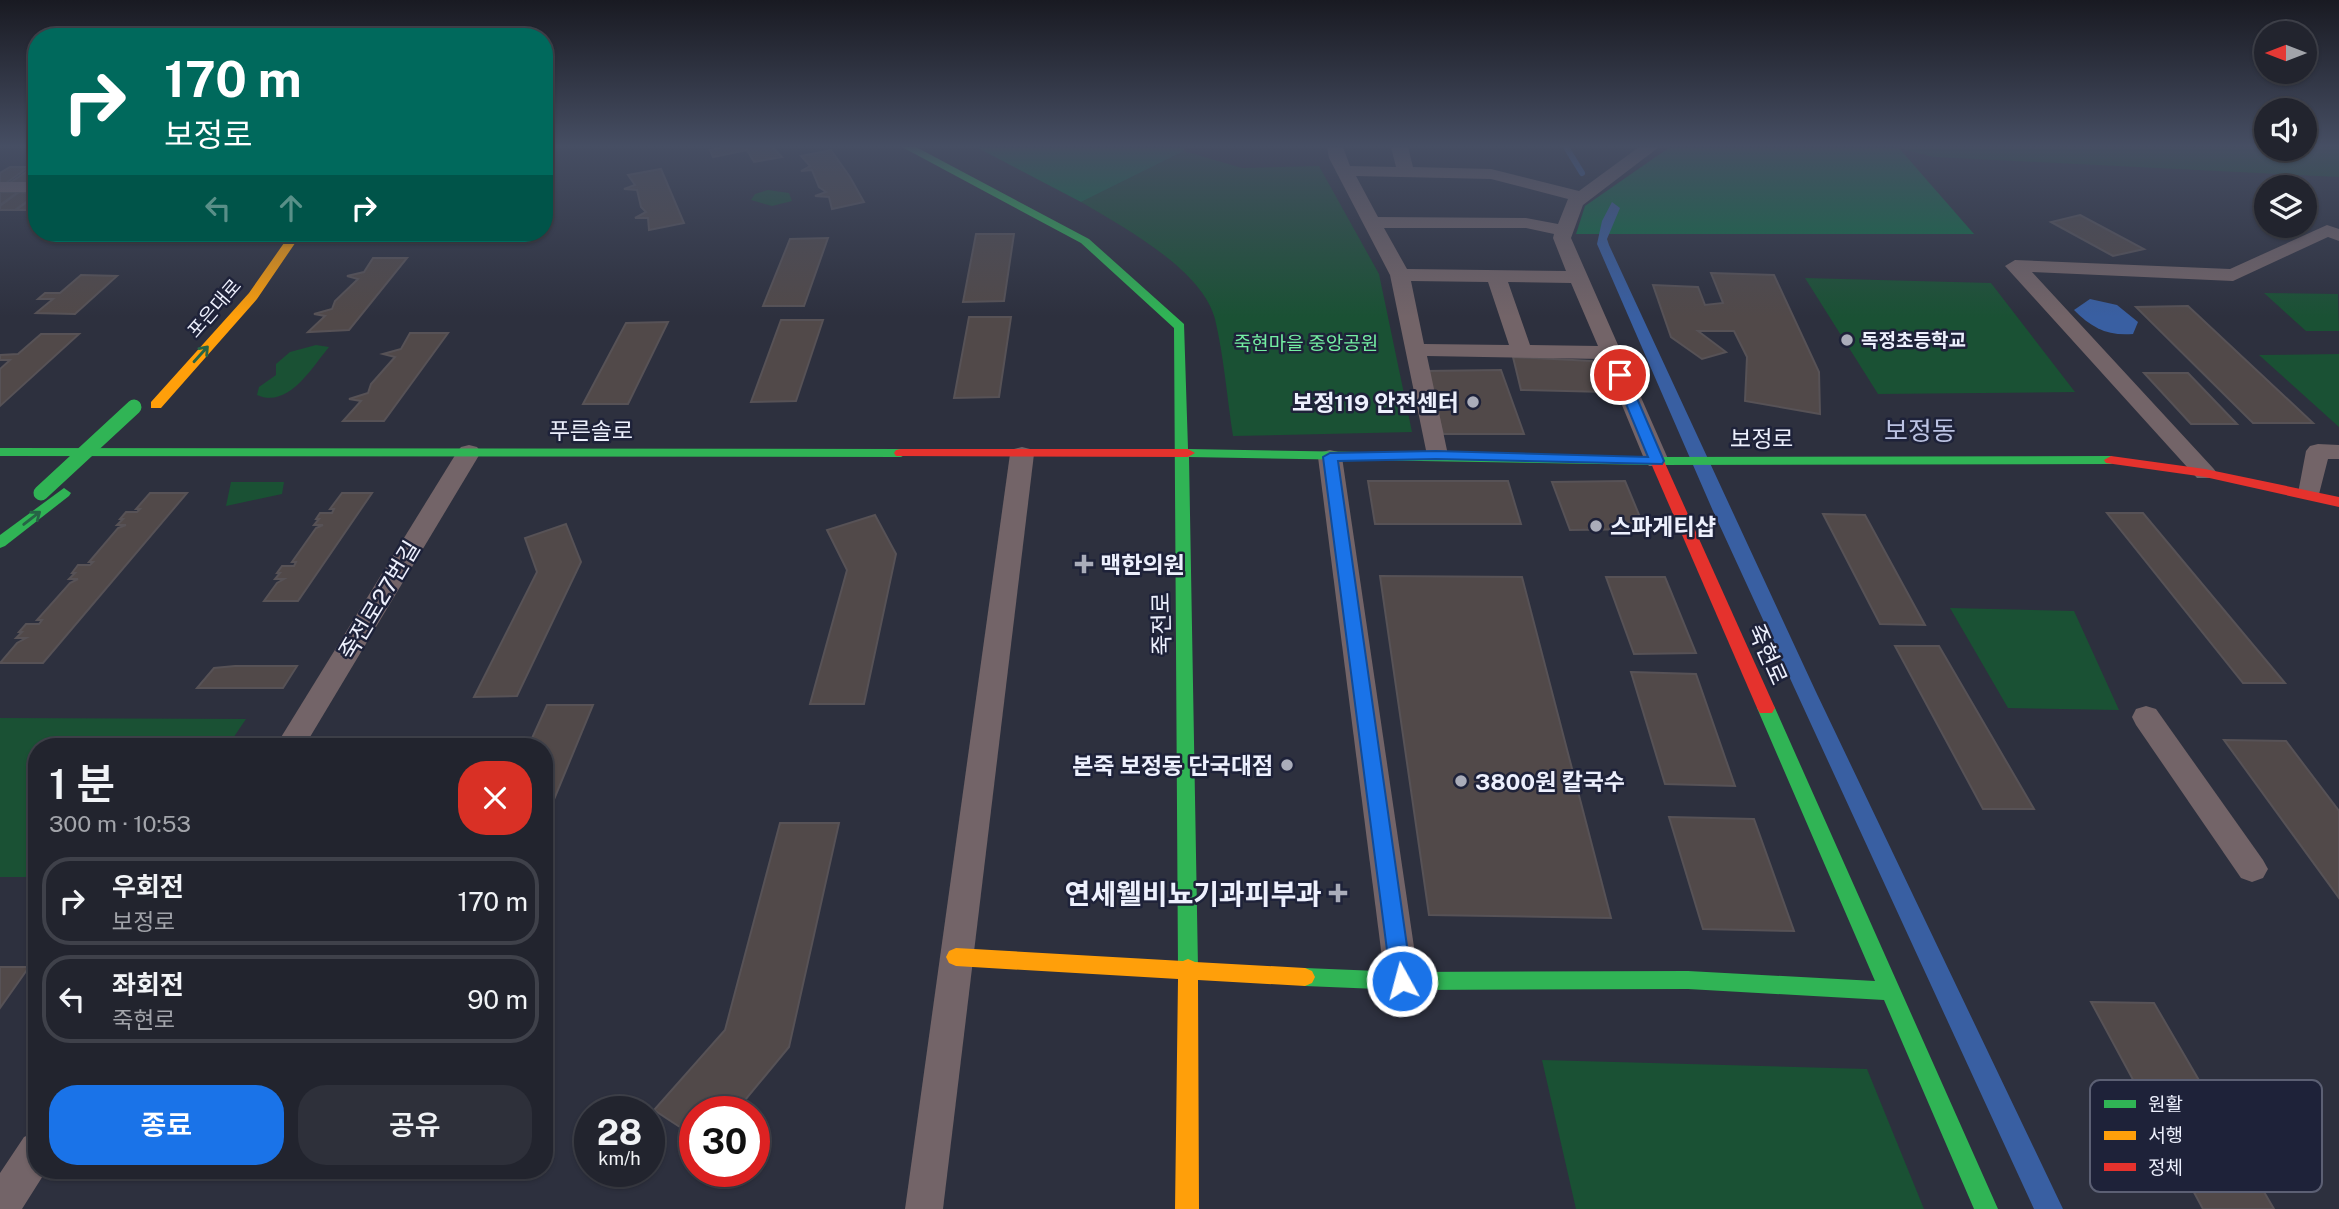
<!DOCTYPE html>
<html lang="ko">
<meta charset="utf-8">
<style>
body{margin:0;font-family:"Public Sans","Noto Sans KR",sans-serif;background:#2e303a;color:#f1f3f6;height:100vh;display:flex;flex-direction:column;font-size:26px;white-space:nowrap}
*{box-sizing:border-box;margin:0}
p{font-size:23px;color:#a2a4aa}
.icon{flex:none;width:38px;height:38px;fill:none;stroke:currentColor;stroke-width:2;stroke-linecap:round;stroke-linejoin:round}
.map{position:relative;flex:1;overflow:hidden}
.side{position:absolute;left:28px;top:738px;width:525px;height:441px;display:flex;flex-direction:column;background:#22242e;border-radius:28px;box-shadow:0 2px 5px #0004,0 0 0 2px #3f414a}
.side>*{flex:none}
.hud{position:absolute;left:28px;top:28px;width:525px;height:214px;border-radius:28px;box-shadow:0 2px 5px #0004,0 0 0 2px #3f414a;background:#00695c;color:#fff;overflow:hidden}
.needle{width:46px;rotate:270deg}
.controls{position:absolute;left:2254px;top:21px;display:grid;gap:14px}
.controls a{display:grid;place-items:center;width:63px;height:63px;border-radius:50%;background:#22242e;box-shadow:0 2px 5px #0004,0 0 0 2px #3f414a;font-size:35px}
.speed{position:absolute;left:574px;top:1096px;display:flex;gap:14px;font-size:35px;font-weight:700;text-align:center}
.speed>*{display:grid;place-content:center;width:91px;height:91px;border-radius:50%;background:#22242e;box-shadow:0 2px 5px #0004,0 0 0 2px #3f414a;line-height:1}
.speed small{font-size:18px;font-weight:400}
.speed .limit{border:10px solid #d22;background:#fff;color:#111}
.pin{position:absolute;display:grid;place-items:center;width:60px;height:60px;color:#fff;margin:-30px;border:4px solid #fff;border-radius:50%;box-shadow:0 2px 7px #0007}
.me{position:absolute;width:77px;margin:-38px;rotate:353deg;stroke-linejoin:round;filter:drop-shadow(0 0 5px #0008)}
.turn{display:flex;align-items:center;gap:24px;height:147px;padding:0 21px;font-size:32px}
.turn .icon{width:91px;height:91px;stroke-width:2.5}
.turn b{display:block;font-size:49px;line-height:60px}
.lanes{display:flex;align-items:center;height:66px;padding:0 21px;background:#0003;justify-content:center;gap:35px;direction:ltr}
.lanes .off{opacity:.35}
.round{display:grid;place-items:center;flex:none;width:74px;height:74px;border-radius:28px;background:#2e303a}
.overview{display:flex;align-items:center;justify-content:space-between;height:119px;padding:0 21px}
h1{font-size:42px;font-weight:600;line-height:52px}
.button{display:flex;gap:14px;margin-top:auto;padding:14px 21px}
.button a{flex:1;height:80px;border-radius:28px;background:#1a73e8;color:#fff;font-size:28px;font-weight:600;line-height:80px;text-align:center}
.button a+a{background:#2e303a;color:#f1f3f6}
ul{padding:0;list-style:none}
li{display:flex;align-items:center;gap:21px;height:88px;margin:0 14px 10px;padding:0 7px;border:4px solid #3f414a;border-radius:28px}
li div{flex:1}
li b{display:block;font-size:26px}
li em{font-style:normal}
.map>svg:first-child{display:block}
.green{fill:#1a5134}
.forest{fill:#0b6e41}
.water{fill:#395fa2}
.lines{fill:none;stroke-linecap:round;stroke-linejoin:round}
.stream{stroke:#395fa2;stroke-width:6}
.building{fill:#514949;stroke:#575256;stroke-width:2}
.street{fill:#736468;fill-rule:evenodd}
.fast{fill:#30b455;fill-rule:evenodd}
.slow{fill:#ff9f0a;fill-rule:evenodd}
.jam{fill:#e5322d;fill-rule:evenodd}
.fast-bridge-far1{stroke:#30b455;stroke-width:11}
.fast-bridge{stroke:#30b455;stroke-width:15}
.oneway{stroke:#266446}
.route{fill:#1a73e8;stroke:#114b97;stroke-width:2}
.poi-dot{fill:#aaadba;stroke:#1e2239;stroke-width:2.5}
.labels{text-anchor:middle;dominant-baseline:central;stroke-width:5;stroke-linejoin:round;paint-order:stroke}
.far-street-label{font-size:19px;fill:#edf0fd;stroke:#1e2239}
.far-poi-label{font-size:19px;font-weight:bold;fill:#edf0fd;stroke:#1e2239;text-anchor:start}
.far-park-label{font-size:19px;fill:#74efa3;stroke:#1e2239}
.poi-label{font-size:23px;font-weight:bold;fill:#edf0fd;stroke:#1e2239;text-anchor:start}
.street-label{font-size:23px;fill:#edf0fd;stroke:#1e2239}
.quarter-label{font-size:26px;fill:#bcc3e2;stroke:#1e2239}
.near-poi-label{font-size:28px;font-weight:bold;fill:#edf0fd;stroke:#1e2239;text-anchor:end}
.key{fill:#1e2239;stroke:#5c6074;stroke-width:2}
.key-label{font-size:19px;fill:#edf0fd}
</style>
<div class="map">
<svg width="2339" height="1209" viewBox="0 0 2339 1209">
<rect width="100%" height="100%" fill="#2d303e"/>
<g class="green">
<polygon points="2305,147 2339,147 2339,177 1934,157 1898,148"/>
<path d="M1184,151l58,17 77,-2 60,108 33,158 -179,4c-6,-38 -9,-79 -18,-117 -13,-50 -92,-92 -134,-117z"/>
<polygon points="768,190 789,193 792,201 772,206 751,200 755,194"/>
<polygon points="1805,278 1991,283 2075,392 1878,394"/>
<polygon points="2264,293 2338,294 2339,331 2306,331"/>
<path d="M316,345l13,2c-17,20 -40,62 -72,48l2,-8 17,-12v-11l14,-12z"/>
<polygon points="2339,354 2339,427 2259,355"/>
<polygon points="231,482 284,482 282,494 226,506"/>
<polygon points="1950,608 2074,611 2119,710 2008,708"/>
<polygon points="0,718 246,719 227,747 37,747 37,877 0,877"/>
<polygon points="1542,1060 1867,1069 1924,1209 1576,1209"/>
</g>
<g class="forest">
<polygon points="1184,147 1184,151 1081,202 976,147"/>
<polygon points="1670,147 1898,147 1974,234 1576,234 1585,206"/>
</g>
<g class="water">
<polygon points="1612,202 1620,208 1607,239 1609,245 1816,692 2063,1209 2034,1209 1713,511 1597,244 1602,221"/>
<path d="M2090,299l27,6 21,17 -5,12c-26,2 -41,-6 -59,-24z"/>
</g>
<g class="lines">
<polyline class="stream" points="1566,147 1582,173"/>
</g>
<g class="building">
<polygon points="723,147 773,147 782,157 754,162 747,150 713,157 710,150"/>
<polygon points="831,150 850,177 864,202 832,209 829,197 815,196 826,192 819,187 812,170 801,171 810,166 801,156"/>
<polygon points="10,167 29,167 6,183 0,183 0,173"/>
<polygon points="32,168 37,168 37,178 28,184 8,184"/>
<polygon points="661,169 684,223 649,230 648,218 635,218 646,212 641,207 637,190 624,189 635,185 628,175"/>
<polygon points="0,192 18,192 0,205"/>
<polygon points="19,192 37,194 15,210 0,210 0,206"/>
<polygon points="37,195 36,210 16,210"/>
<polygon points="2080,215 2144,249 2113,256 2051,222"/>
<polygon points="464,233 498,233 463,240"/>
<polygon points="976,234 1014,234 1004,301 963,302"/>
<polygon points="828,238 804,306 763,306 790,239"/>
<polygon points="373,258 407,258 349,330 308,332 325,316 314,314 332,309 335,301 358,279 347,276 364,272"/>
<polygon points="1711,273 1774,275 1819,372 1820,414 1745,401 1747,357 1734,331 1698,331 1726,352 1702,359 1671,337 1653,285 1698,287 1705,305 1723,303"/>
<polygon points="81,275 117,276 75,314 36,313 53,299 38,299 45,293 60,293"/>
<polygon points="2188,306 2313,423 2253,423 2136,307"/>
<polygon points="969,317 1011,317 999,397 954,398"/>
<polygon points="781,320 823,320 796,401 751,402"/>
<polygon points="668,322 628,404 583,404 626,323"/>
<polygon points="410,333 448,333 384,421 343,421 361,401 349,399 368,393 371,384 395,357 383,354 401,349"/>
<polygon points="41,334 79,334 0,406 0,369 10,360 0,360 0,355 18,354"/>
<polygon points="1513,357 1592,361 1606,392 1521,390"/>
<polygon points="1501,370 1524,434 1443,434 1426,371"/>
<polygon points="2144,373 2188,373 2237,424 2191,424"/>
<polygon points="1368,481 1508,481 1521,524 1375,524"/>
<polygon points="1625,481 1645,529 1570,530 1552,482"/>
<polygon points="150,493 187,493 43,663 0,663 17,643 26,638 16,638 22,632 19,632 26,624 39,624 42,620 37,620 70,583 78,579 69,579 75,573 72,573 78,565 90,565 93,562 89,562 118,528 126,525 117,525 123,519 120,519 126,512 137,512 140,509 136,509"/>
<polygon points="342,493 372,493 298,601 264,601 277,583 284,579 275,579 280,573 277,573 282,566 294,566 296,562 292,562 316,528 323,525 314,525 319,519 316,519 320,513 332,513 334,509 330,509"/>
<polygon points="2107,513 2143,513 2285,683 2243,683"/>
<polygon points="1823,514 1865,515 1925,625 1880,624"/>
<polygon points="875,515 896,554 864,704 810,704 847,570 827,530"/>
<polygon points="566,524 581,562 517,696 474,697 537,572 525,538"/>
<polygon points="1380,576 1522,577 1611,918 1429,915"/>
<polygon points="1606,577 1665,577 1696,653 1634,654"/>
<polygon points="1895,646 1939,646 2034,809 1983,809"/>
<polygon points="235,666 297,666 283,688 197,688 214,668"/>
<polygon points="1631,672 1696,674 1735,786 1665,784"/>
<polygon points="547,705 593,705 548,814 544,814 544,747 528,747"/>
<polygon points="2224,740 2286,741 2339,811 2339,898"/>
<polygon points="1669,817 1754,819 1794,931 1703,929"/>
<polygon points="780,823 839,823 789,1047 736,1111 695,1111 695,1137 654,1110 725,1030"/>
<polygon points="0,967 29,967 0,1008"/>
<polygon points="2091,1002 2154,1003 2274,1209 2203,1209"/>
</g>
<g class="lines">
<g class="street">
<path d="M1327,147h16l7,19 46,1 -5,-20h17l5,20 78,2 88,22 60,-44h20l-76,58 -12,33 98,223 -4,5h-16l-4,-5 -42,-102 -176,-3 21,99 -4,5h-16l-38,-185 -61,-117zM1356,176l135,3 77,20 -10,25 -32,-6 -148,-1zM1384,228h142l28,6 -1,4 13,33 -159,-2zM1411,281l77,1 21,63 -85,-1zM1508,282l63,1 27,63 -68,-1z"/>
<rect x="0" y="182" width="37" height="10"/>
<polygon points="2327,225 2339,229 2339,241 2328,237 2233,281 2032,272 2213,468 2217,473 2213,478 2197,478 2005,266 2015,260 2230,269"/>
<polygon points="2318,444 2339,445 2339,459 2328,459 2318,498 2302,498 2298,493 2306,451 2310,446"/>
<polygon points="469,445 477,447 481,452 304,747 275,747 457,452 461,447"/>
<polygon points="1022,447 1030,449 1034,454 943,1209 905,1209 1010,454 1014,449"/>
<polygon points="1330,450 1338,452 1342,457 1419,981 1414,992 1402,996 1390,992 1385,981 1318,457 1322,452"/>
<polygon points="2146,706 2156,709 2263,860 2268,869 2263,878 2252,882 2241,878 2136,725 2132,717 2136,709"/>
<polygon points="37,1131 37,1171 46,1171 22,1209 0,1209 0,1173 24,1137"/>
</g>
<g class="fast">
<polygon points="902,147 916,147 1089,239 1184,324 1188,449 1657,457 2111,456 2118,460 2111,464 1657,465 1189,457 1198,968 1195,974 1188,977 1181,974 1178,968 1174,328 1081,243"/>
<polygon points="0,448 901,449 908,453 901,457 0,456"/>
<polygon points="64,488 71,493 69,496 5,546 0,548 0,535"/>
<polygon points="1766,702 1772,703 1775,708 1998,1209 1974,1209 1884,1000 1688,989 1402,990 1305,986 1298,983 1295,977 1298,971 1305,968 1402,972 1688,971 1875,981 1757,708 1760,703"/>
</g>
<g class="slow">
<polygon points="291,233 302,233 257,299 161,408 151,408 151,402 249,293"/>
<polygon points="956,948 1183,961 1188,959 1195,962 1305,968 1312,971 1315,977 1312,983 1305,986 1198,980 1199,1209 1175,1209 1178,979 956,966 949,963 946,957 949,951"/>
</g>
<g class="jam">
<polygon points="901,449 1188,449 1195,453 1188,457 896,456 894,453 896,450"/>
<polygon points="2111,456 2205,469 2339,497 2339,507 2205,477 2106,463 2104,460"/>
<polygon points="1657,457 1664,461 1775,708 1772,713 1760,713 1757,708 1650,461"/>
</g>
<polyline class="fast-bridge-far1" points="132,409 135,406"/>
<polyline class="fast-bridge" points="41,493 134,407"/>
</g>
<defs><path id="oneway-shaft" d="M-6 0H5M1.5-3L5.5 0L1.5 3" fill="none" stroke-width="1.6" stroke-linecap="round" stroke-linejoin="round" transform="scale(1.75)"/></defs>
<g class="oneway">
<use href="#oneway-shaft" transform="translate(201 354) rotate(-48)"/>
<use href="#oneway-shaft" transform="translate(32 518) rotate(-38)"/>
</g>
<linearGradient id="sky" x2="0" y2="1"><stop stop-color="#191a22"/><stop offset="0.46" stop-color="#464e63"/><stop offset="1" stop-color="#464e63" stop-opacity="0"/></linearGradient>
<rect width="2339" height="317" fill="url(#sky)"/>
<polygon class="route" points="1620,371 1627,375 1664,461 1662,464 1436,459 1338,461 1412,981 1409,987 1402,990 1394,987 1391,981 1323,457 1330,453 1436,451 1648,457 1614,375"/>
<g class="poi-dot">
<circle cx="1847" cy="340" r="7"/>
<circle cx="1473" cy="402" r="7"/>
<circle cx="1596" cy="526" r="7"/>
<path d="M1080.5 553.5h7v7h7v7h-7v7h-7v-7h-7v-7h7z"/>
<circle cx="1287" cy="765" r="7"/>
<circle cx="1461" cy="781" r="7"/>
<path d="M1334.5 882.5h7v7h7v7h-7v7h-7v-7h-7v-7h7z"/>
</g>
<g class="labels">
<g class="far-street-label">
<text transform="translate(214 308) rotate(-49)">포은대로</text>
</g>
<g class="far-poi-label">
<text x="1861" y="340">독정초등학교</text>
</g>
<g class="far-park-label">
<text x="1306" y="343">죽현마을 중앙공원</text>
</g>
<g class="poi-label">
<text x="1459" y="402" text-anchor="end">보정119 안전센터</text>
<text x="1610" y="526">스파게티샵</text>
<text x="1100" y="564">맥한의원</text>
<text x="1273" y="765" text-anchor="end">본죽 보정동 단국대점</text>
<text x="1475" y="781">3800원 칼국수</text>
</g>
<g class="street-label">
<text x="591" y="430">푸른솔로</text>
<text x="1762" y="438">보정로</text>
<text transform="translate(379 600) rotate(-59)">죽전로27번길</text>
<text transform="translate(1161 624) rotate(-91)">죽전로</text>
<text transform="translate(1768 654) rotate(66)">죽현로</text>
</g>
<g class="quarter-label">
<text x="1920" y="430">보정동</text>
</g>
<g class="near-poi-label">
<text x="1322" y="893">연세웰비뇨기과피부과</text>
</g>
</g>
<rect x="2090" y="1080" width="232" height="112" rx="10" class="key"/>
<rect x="2104" y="1100" width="32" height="8" fill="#30b455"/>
<rect x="2104" y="1131" width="32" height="9" fill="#ff9f0a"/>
<rect x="2104" y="1163" width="32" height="8" fill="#e5322d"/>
<g class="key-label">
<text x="2148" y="1111">원활</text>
<text x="2148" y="1142">서행</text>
<text x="2148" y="1174">정체</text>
</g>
</svg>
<div class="controls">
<a><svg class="needle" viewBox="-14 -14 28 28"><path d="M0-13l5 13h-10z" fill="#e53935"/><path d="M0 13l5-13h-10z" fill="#a2a4aa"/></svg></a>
<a><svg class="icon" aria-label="sound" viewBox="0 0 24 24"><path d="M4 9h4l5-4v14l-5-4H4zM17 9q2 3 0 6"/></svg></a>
<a><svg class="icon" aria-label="layers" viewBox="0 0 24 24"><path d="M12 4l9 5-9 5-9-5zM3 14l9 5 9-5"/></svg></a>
</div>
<div class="speed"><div>28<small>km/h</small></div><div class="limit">30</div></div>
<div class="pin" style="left:1620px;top:375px;background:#d93025"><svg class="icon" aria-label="arrive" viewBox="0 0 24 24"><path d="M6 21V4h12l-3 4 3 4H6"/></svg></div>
<svg class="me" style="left:1402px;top:981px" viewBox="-20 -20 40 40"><circle r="17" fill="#1a73e8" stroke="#fff" stroke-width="3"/><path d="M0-11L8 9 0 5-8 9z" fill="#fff"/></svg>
<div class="hud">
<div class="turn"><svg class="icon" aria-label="right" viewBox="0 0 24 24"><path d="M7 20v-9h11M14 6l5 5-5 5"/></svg><div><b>170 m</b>보정로</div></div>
<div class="lanes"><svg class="icon off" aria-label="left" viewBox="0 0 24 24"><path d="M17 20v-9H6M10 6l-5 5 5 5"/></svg><svg class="icon off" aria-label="ahead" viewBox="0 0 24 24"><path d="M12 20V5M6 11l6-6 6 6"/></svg><svg class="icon" aria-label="right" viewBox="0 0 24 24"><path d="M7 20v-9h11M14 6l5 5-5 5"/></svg></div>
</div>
<section class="side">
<div class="overview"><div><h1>1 분</h1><p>300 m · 10:53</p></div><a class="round" style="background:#d93025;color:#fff"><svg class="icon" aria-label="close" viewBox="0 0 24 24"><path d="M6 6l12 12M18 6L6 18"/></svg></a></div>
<ul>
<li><svg class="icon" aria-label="right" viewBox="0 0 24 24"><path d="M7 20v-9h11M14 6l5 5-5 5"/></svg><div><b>우회전</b><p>보정로</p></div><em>170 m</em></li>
<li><svg class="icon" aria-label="left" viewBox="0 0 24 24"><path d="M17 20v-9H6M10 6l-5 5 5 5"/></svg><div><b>좌회전</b><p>죽현로</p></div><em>90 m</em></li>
</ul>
<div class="button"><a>종료</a><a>공유</a></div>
</section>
</div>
